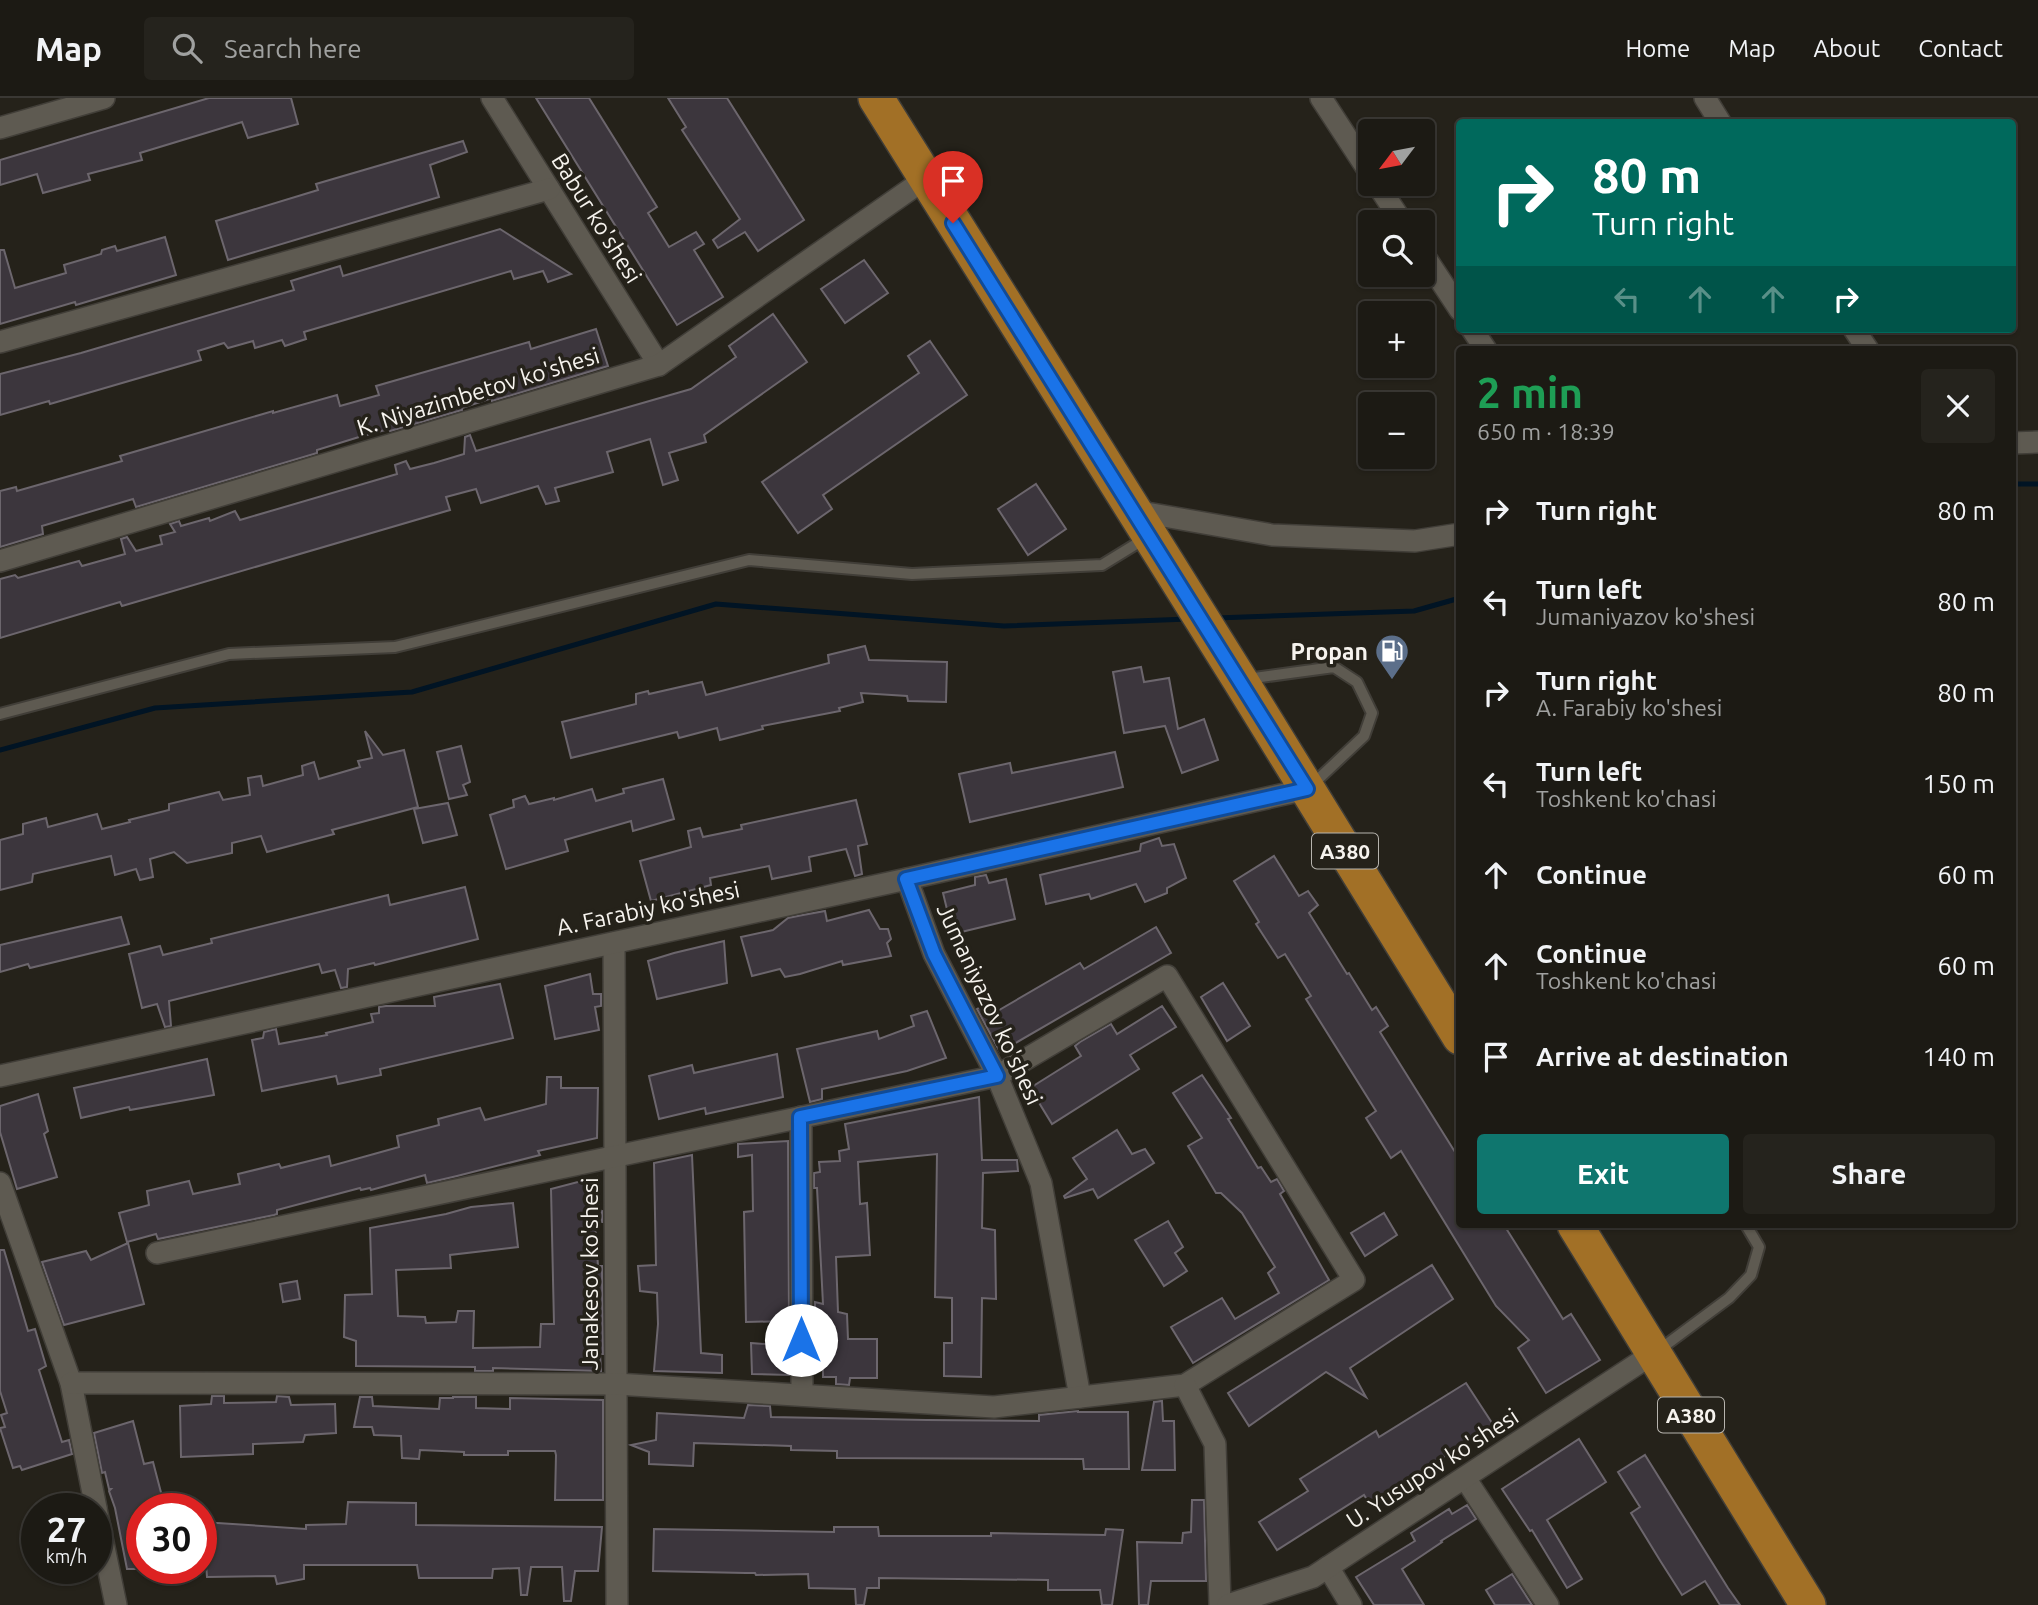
<!DOCTYPE html>
<meta charset="utf-8">
<style>
body{margin:0;font-family:Ubuntu,sans-serif;background:#25231d;color:#f1f3f6;height:100vh;display:flex;flex-direction:column;font-size:26px;white-space:nowrap}
*{box-sizing:border-box;margin:0}
p{font-size:23px;color:#a0a1a0}
.icon{flex:none;width:38px;height:38px;fill:none;stroke:currentColor;stroke-width:2;stroke-linecap:round;stroke-linejoin:round}
.map{position:relative;flex:1;overflow:hidden}
.side{position:absolute;left:1456px;top:248px;width:560px;height:882px;display:flex;flex-direction:column;background:#1c1a14;border-radius:7px;box-shadow:0 2px 5px #0004,0 0 0 2px #3a3834}
.side>*{flex:none}
.guide{position:absolute;left:1456px;top:21px;width:560px;height:214px;border-radius:7px;box-shadow:0 2px 5px #0004,0 0 0 2px #3a3834;background:#00695c;color:#fff;overflow:hidden}
.needle{width:46px;rotate:238deg}
.tools{position:absolute;left:1358px;top:21px;display:grid;gap:14px}
.tools a{display:grid;place-items:center;width:77px;height:77px;border-radius:7px;background:#1c1a14;box-shadow:0 2px 5px #0004,0 0 0 2px #3a3834;font-size:35px}
.speed{position:absolute;left:21px;top:1395px;display:flex;gap:14px;font-size:35px;font-weight:700;text-align:center}
.speed>*{display:grid;place-content:center;width:91px;height:91px;border-radius:50%;background:#1c1a14;box-shadow:0 2px 5px #0004,0 0 0 2px #3a3834;line-height:1}
.speed small{font-size:18px;font-weight:400}
.speed .limit{border:10px solid #d22;background:#fff;color:#111}
.pin{position:absolute;display:grid;place-items:center;width:60px;height:60px;color:#fff;margin:-72px -30px;border-radius:50% 50% 50% 0;rotate:-45deg;box-shadow:0 0 7px #0007}
.pin .icon{rotate:45deg}
.me{position:absolute;width:77px;margin:-38px;rotate:0deg;stroke-linejoin:round;filter:drop-shadow(0 0 5px #0008)}
.turn{display:flex;align-items:center;gap:24px;height:147px;padding:0 21px;font-size:32px}
.turn .icon{width:91px;height:91px;stroke-width:2.5}
.turn b{display:block;font-size:49px;line-height:60px}
.lanes{display:flex;align-items:center;height:66px;padding:0 21px;background:#0003;justify-content:center;gap:35px;direction:ltr}
.lanes .off{opacity:.35}
.round{display:grid;place-items:center;flex:none;width:74px;height:74px;border-radius:7px;background:#25231d}
.headline{display:flex;align-items:center;justify-content:space-between;height:119px;padding:0 21px}
h1{font-size:42px;font-weight:700;line-height:52px;color:#1e9e55}
.action{display:flex;gap:14px;margin-top:auto;padding:14px 21px}
.action a{flex:1;height:80px;border-radius:7px;background:#0f766e;color:#fff;font-size:28px;font-weight:700;line-height:80px;text-align:center}
.action a+a{background:#25231d;color:#f1f3f6}
ul{padding:0;list-style:none}
li{display:flex;align-items:center;gap:21px;height:91px;padding:0 21px}
li div{flex:1}
li b{display:block;font-size:26px}
li em{font-style:normal}
header{display:flex;align-items:center;gap:42px;box-sizing:border-box;height:98px;padding:0 35px;background:#1c1a14;border-bottom:2px solid #3a3834}
header strong{font-size:33px}
nav{display:flex;gap:38px;margin-inline-start:auto;font-size:24px}
.search{width:490px;height:63px;background:#25231d;display:flex;align-items:center;gap:18px;box-sizing:border-box;padding:0 24px;border-radius:7px;color:#a0a1a0;font-size:26px}
.map>svg:first-child{display:block}
.lines{fill:none;stroke-linecap:round;stroke-linejoin:round}
.stream{stroke:#011424;stroke-width:5}
.building{fill:#3c363d;stroke:#6c666d;stroke-width:2}
.service-casing{stroke:#413e38;stroke-width:14}
.minor-casing{stroke:#413e38;stroke-width:24}
.trunk-casing{stroke:#413e38;stroke-width:38}
.service{stroke:#5e5a51;stroke-width:10}
.minor{stroke:#5e5a51;stroke-width:21}
.trunk{stroke:#a27026;stroke-width:35}
.route-casing{stroke:#114b97;stroke-width:18}
.route{stroke:#1a73e8;stroke-width:12}
.labels{text-anchor:middle;dominant-baseline:central;stroke-width:7;stroke-linejoin:round;paint-order:stroke}
.shield{fill:#25221a;stroke:#b7b4ae;stroke-width:2}
.shield-label{font-size:21px;font-weight:bold;fill:#f6f3ee}
.street-label{font-size:23px;fill:#f6f3ee;stroke:#25221a}
.poi-label{font-size:23px;font-weight:bold;fill:#f6f3ee;stroke:#25221a;text-anchor:end}
</style>
<header>
<strong>Map</strong>
<div class="search"><svg class="icon" aria-label="search" viewBox="0 0 24 24"><circle cx="10" cy="10" r="6"/><path d="M15 15l6 6"/></svg>Search here</div>
<nav><a>Home</a><a>Map</a><a>About</a><a>Contact</a></nav>
</header>
<div class="map">
<svg width="2038" height="1507" viewBox="0 0 2038 1507">
<rect width="100%" height="100%" fill="#25221a"/>
<g class="lines">
<g class="stream">
<polyline points="2012,386 2038,386"/>
<polyline points="1216,520 1414,513 1460,500"/>
<polyline points="0,652 155,610 412,594 716,506 1004,528 1189,521"/>
</g>
</g>
<g class="building">
<polygon points="209,0 291,0 298,26 248,40 242,24 140,55 142,62 88,76 90,82 43,95 37,76 0,87 0,62"/>
<polygon points="536,0 589,0 657,109 648,115 669,149 696,134 704,146 694,152 723,199 677,227"/>
<polygon points="668,0 727,0 804,122 758,153 745,134 718,150 713,142 740,121 682,32 686,29"/>
<polygon points="463,43 467,54 430,67 439,99 228,162 216,123 318,92 316,86"/>
<polygon points="500,131 571,176 548,184 543,173 514,181 511,173 304,234 306,241 285,248 282,242 255,250 253,243 228,250 224,245 198,253 201,262 50,306 49,303 0,317 0,276 81,255 294,192 291,183 340,168 343,178"/>
<polygon points="165,139 176,177 76,207 75,204 0,226 0,152 4,152 15,190 66,175 64,167 101,156 102,152 115,148 117,153"/>
<polygon points="864,162 888,195 845,225 821,191"/>
<polygon points="773,216 807,264 704,337 706,344 669,355 678,382 663,387 650,341 607,354 613,374 555,390 559,403 546,406 538,388 481,405 476,391 446,399 450,412 122,508 120,504 0,540 0,481 15,477 18,480 79,463 82,468 125,456 121,441 127,439 136,453 162,446 160,438 175,434 170,426 179,423 181,428 209,420 210,423 235,413 240,422 397,376 395,367 406,363 410,371 434,365 464,356 465,339 470,337 476,353 691,291 736,259 729,248"/>
<polygon points="596,231 608,268 492,303 492,300 462,310 462,312 390,333 389,331 359,339 317,352 317,355 136,409 133,401 42,428 43,436 0,449 0,393 16,389 17,393 122,363 120,358 273,313 273,315 337,297 340,308 379,297 376,288 529,244 531,251"/>
<polygon points="930,243 967,297 823,397 832,411 798,435 762,384 919,275 908,258"/>
<polygon points="1036,386 1066,431 1028,457 998,411"/>
<polygon points="865,548 869,562 947,564 946,604 908,603 907,598 861,595 863,604 839,610 840,613 762,628 763,631 720,642 717,630 679,640 677,634 571,660 562,624 636,606 636,596 648,593 649,596 702,584 706,597 829,565 828,557"/>
<polygon points="1141,569 1144,584 1169,580 1178,631 1204,621 1218,662 1182,675 1165,628 1124,635 1113,574"/>
<polygon points="365,633 383,657 404,652 418,709 332,732 334,736 267,754 261,738 232,745 232,755 187,765 174,754 150,761 153,779 140,782 136,771 115,777 111,758 33,776 32,784 0,792 0,742 23,736 23,726 46,720 48,729 97,716 102,731 130,724 129,722 169,712 169,706 219,694 223,702 250,697 248,680 261,678 263,688 303,677 302,668 314,664 319,681 360,669 358,663 372,660"/>
<polygon points="461,648 470,684 463,687 467,697 449,701 437,654"/>
<polygon points="1115,654 1123,689 970,724 959,676 1010,665 1012,675"/>
<polygon points="663,681 674,721 633,733 631,723 565,742 568,753 506,771 490,717 514,709 513,702 525,698 529,706 554,700 554,702 592,691 596,703 624,695 623,691"/>
<polygon points="856,702 867,746 858,748 862,776 855,778 846,751 809,759 811,773 772,781 769,768 710,780 711,787 651,803 640,763 691,749 688,733 700,730 703,739 742,731 741,727"/>
<polygon points="448,705 457,737 423,745 414,711"/>
<polygon points="1159,740 1162,748 1174,746 1186,780 1167,790 1167,795 1145,804 1136,786 1091,801 1089,796 1046,806 1040,777 1140,753 1141,746"/>
<polygon points="1274,758 1299,798 1308,793 1318,807 1309,815 1347,876 1349,875 1372,912 1376,909 1388,928 1380,934 1460,1062 1460,1127 1504,1127 1563,1221 1571,1216 1600,1262 1546,1295 1518,1250 1529,1242 1496,1208 1401,1053 1391,1060 1366,1020 1376,1013 1306,901 1311,898 1285,856 1278,860 1256,826 1259,824 1234,783"/>
<polygon points="986,777 989,785 1006,781 1015,821 953,836 943,795 975,787 975,779"/>
<polygon points="465,789 478,841 375,867 374,865 348,871 347,889 341,890 335,872 322,875 319,866 169,903 171,928 165,929 157,906 142,910 129,856 160,848 163,857 212,845 211,841 388,797 390,807"/>
<polygon points="869,812 880,831 888,831 891,841 887,845 891,858 843,867 842,863 800,876 785,879 780,871 752,878 741,839 773,832 788,820 803,817 825,813 827,823"/>
<polygon points="121,819 129,846 30,870 28,866 0,874 0,847"/>
<polygon points="1156,829 1171,855 1000,954 977,911 987,905 994,915 1080,865 1084,871"/>
<polygon points="724,843 727,885 657,901 648,863 674,855"/>
<polygon points="590,876 593,896 601,896 601,908 595,909 599,932 555,941 545,888"/>
<polygon points="1223,885 1250,928 1227,943 1201,899"/>
<polygon points="500,886 513,940 380,971 381,977 338,986 336,978 262,993 252,942 263,940 264,934 276,931 279,946 327,937 326,935 373,924 371,916 379,915 379,909 386,908 435,908 434,899"/>
<polygon points="1162,908 1176,929 1130,957 1139,971 1052,1026 1030,990 1081,958 1075,948 1080,944 1111,926 1117,936"/>
<polygon points="927,913 946,960 907,973 822,991 822,1001 810,1004 797,951 877,933 879,941 914,928 911,918"/>
<polygon points="777,956 783,999 706,1016 705,1010 659,1021 649,978 692,967 694,975"/>
<polygon points="207,961 214,997 130,1012 129,1009 81,1020 74,990"/>
<polygon points="1202,977 1231,1020 1228,1021 1258,1070 1261,1069 1271,1084 1277,1081 1284,1093 1280,1096 1329,1182 1193,1265 1171,1229 1222,1200 1235,1221 1279,1195 1268,1175 1275,1169 1242,1115 1221,1095 1216,1095 1188,1048 1202,1040 1173,995"/>
<polygon points="547,979 561,979 561,990 598,990 597,1040 538,1053 540,1057 457,1078 427,1085 425,1077 371,1092 370,1090 361,1092 360,1090 277,1112 277,1116 274,1117 158,1141 156,1136 127,1144 119,1115 149,1107 147,1093 189,1083 193,1096 240,1086 238,1076 279,1066 281,1070 329,1058 331,1068 399,1049 397,1038 439,1027 438,1021 480,1010 485,1022 546,1006"/>
<polygon points="38,996 48,1033 44,1036 57,1079 17,1091 0,1034 0,1008"/>
<polygon points="979,999 982,1062 1017,1062 1018,1073 983,1075 982,1130 995,1132 996,1201 982,1200 981,1279 944,1278 944,1245 952,1245 952,1200 935,1199 937,1056 858,1064 860,1106 867,1105 870,1157 836,1159 838,1214 847,1216 848,1241 877,1241 877,1280 850,1280 849,1287 836,1286 836,1279 823,1279 823,1223 815,1223 815,1204 823,1206 817,1090 814,1090 814,1075 820,1074 819,1064 840,1063 839,1053 849,1051 845,1026"/>
<polygon points="1117,1032 1132,1056 1145,1051 1154,1065 1098,1100 1093,1091 1065,1100 1064,1098 1087,1081 1073,1060"/>
<polygon points="788,1043 789,1223 746,1224 744,1114 753,1113 752,1057 738,1059 738,1046"/>
<polygon points="692,1057 701,1255 722,1257 722,1275 654,1273 658,1226 657,1195 640,1193 638,1168 656,1167 654,1065"/>
<polygon points="597,1079 599,1112 602,1113 602,1124 595,1124 598,1168 602,1168 603,1256 600,1256 601,1273 493,1270 493,1273 475,1273 475,1269 356,1268 356,1243 344,1239 345,1197 372,1196 370,1130 446,1116 471,1109 513,1105 518,1149 450,1157 451,1170 396,1172 398,1218 425,1219 426,1225 456,1224 458,1213 474,1213 473,1250 540,1249 541,1226 554,1226 551,1091"/>
<polygon points="1384,1115 1397,1137 1365,1158 1351,1135"/>
<polygon points="1168,1123 1183,1149 1175,1155 1187,1173 1164,1188 1135,1142"/>
<polygon points="128,1145 144,1206 64,1227 42,1164 86,1153 91,1162"/>
<polygon points="0,1152 4,1152 28,1233 35,1231 46,1268 39,1272 62,1344 69,1342 72,1356 22,1372 20,1368 13,1370 0,1330 5,1329 1,1317 7,1315 0,1293"/>
<polygon points="1432,1167 1453,1201 1350,1270 1366,1299 1326,1274 1249,1328 1228,1295"/>
<polygon points="297,1183 300,1201 283,1204 280,1186"/>
<polygon points="751,1245 789,1248 789,1277 752,1276"/>
<polygon points="1466,1285 1494,1328 1424,1371 1407,1383 1408,1385 1371,1408 1364,1397 1277,1452 1259,1424 1308,1393 1300,1381 1376,1333 1379,1339"/>
<polygon points="212,1298 224,1298 224,1305 276,1304 277,1298 289,1299 291,1307 335,1306 336,1335 305,1337 303,1344 253,1346 253,1356 181,1359 180,1308 211,1306"/>
<polygon points="360,1299 372,1299 373,1308 439,1311 440,1300 453,1300 453,1299 476,1299 476,1310 510,1311 510,1300 603,1302 603,1402 555,1402 556,1357 555,1353 508,1353 508,1357 464,1357 464,1354 420,1352 419,1361 402,1360 401,1338 374,1337 372,1329 354,1329"/>
<polygon points="1162,1303 1163,1323 1174,1323 1175,1372 1142,1372 1154,1304"/>
<polygon points="748,1307 770,1308 771,1319 926,1322 1039,1323 1039,1317 1078,1313 1078,1314 1128,1314 1129,1371 1084,1371 1083,1361 837,1360 837,1353 791,1352 791,1348 694,1345 693,1368 649,1366 649,1354 631,1347 656,1342 657,1315 744,1320"/>
<polygon points="133,1323 144,1366 153,1364 164,1406 142,1410 142,1471 127,1471 115,1410 109,1393 111,1391 109,1391 105,1374 102,1375 94,1335"/>
<polygon points="1579,1341 1606,1384 1547,1422 1582,1481 1567,1490 1532,1432 1530,1433 1502,1391"/>
<polygon points="1645,1357 1728,1490 1740,1507 1720,1507 1705,1483 1682,1497 1661,1464 1631,1415 1640,1409 1618,1374"/>
<polygon points="1192,1402 1204,1402 1206,1483 1151,1483 1148,1507 1139,1507 1137,1444 1182,1445 1183,1435 1191,1434"/>
<polygon points="348,1404 416,1405 416,1427 602,1429 598,1473 575,1473 571,1503 564,1503 562,1469 531,1469 527,1497 521,1497 519,1470 493,1471 492,1480 419,1480 417,1467 304,1467 304,1481 277,1486 275,1478 207,1479 203,1424 306,1431 306,1427 346,1426"/>
<polygon points="1467,1407 1476,1421 1441,1443 1442,1444 1402,1471 1424,1507 1374,1507 1356,1479 1415,1443 1411,1435 1449,1411 1452,1416"/>
<polygon points="834,1429 878,1429 879,1438 991,1438 991,1435 1105,1437 1106,1431 1123,1432 1112,1507 1102,1507 1100,1492 1048,1492 1048,1482 879,1480 879,1490 867,1490 864,1507 856,1507 855,1491 809,1490 808,1476 756,1477 755,1475 746,1475 653,1473 654,1431 834,1434"/>
<polygon points="1512,1476 1532,1507 1495,1507 1486,1492"/>
</g>
<g class="lines">
<g class="service-casing">
<g id="service">
<polyline points="1247,581 1334,569 1357,584 1372,615 1364,638 1312,687"/>
<polyline points="0,616 229,556 395,549 749,462 912,476 1102,467 1146,440"/>
<polyline points="1659,1252 1729,1200 1751,1177 1759,1149 1746,1127"/>
</g>
</g>
<g class="minor-casing">
<g id="minor">
<polyline points="492,0 659,267"/>
<polyline points="1321,0 1370,75"/>
<polyline points="1705,0 1720,24"/>
<polyline points="0,30 104,0"/>
<polyline points="1377,86 1402,124"/>
<polyline points="1423,156 1460,212"/>
<polyline points="1472,231 1486,252"/>
<polyline points="1854,231 1868,252"/>
<polyline points="0,244 549,91"/>
<polyline points="2012,345 2038,344"/>
<polyline points="1135,413 1272,437 1415,443 1460,436"/>
<polyline points="0,463 659,267 925,81"/>
<polyline points="907,781 934,856 997,978 1041,1085 1080,1299"/>
<polyline points="614,845 617,1507"/>
<polyline points="0,978 907,781 1307,691"/>
<polyline points="801,1019 802,1297"/>
<polyline points="0,1085 71,1285 96,1410"/>
<polyline points="71,1285 616,1286 994,1309 1185,1287 1354,1182 1167,878 997,978 157,1155"/>
<polyline points="1185,1287 1215,1346 1220,1507"/>
<polyline points="1465,1380 1548,1507"/>
<polyline points="96,1411 116,1507"/>
<polyline points="1328,1469 1351,1507"/>
<polyline points="1228,1507 1313,1479 1654,1255"/>
</g>
</g>
<g class="trunk-casing">
<g id="trunk">
<polyline points="876,0 1240,582 1460,939"/>
<polyline points="1575,1127 1808,1507"/>
</g>
</g>
<use href="#service" class="service"/>
<use href="#minor" class="minor"/>
<use href="#trunk" class="trunk"/>
</g>
<g class="lines">
<g class="route-casing">
<polyline id="route" points="801,1242 800,1019 997,978 934,856 906,781 1307,691 953,125"/>
</g>
<use href="#route" class="route"/>
</g>
<defs>
<g id="fuel-pin" transform="scale(1.75)"><path d="M0 17L-7.5 6A9.5 9.5 0 1 1 7.5 6Z" fill="#5c6f8a" stroke="#25221a"/><path d="M-5.5-6h7V0h2V4h1.3V-2.5L3-4.5l.8-.8L6-3V5H2.5V1h-1V6h-7ZM-4.2-4.7v3.2H.2V-4.7Z" fill="#fff"/></g>
</defs>
<g fill-rule="evenodd">
<use href="#fuel-pin" x="1392" y="553"/>
</g>
<g class="labels">
<g class="shield">
<rect x="1312" y="735.5" width="66" height="35" rx="5"/>
<rect x="1658" y="1299.5" width="66" height="35" rx="5"/>
</g>
<g class="shield-label">
<text x="1345" y="753">A380</text>
<text x="1691" y="1317">A380</text>
</g>
<g class="street-label">
<text transform="translate(597 120) rotate(58)">Babur ko'shesi</text>
<text transform="translate(478 293) rotate(-17)">K. Niyazimbetov ko'shesi</text>
<text transform="translate(648 810) rotate(-12)">A. Farabiy ko'shesi</text>
<text transform="translate(990 906) rotate(65)">Jumaniyazov ko'shesi</text>
<text transform="translate(589 1176) rotate(-90)">Janakesov ko'shesi</text>
<text transform="translate(1432 1370) rotate(-33)">U. Yusupov ko'shesi</text>
</g>
<g class="poi-label">
<text x="1368" y="553">Propan</text>
</g>
</g>
</svg>
<div class="tools">
<a><svg class="needle" viewBox="-14 -14 28 28"><path d="M0-13l5 13h-10z" fill="#e53935"/><path d="M0 13l5-13h-10z" fill="#a0a1a0"/></svg></a>
<a><svg class="icon" aria-label="search" viewBox="0 0 24 24"><circle cx="10" cy="10" r="6"/><path d="M15 15l6 6"/></svg></a>
<a>+</a>
<a>−</a>
</div>
<div class="speed"><div>27<small>km/h</small></div><div class="limit">30</div></div>
<div class="pin" style="left:953px;top:125px;background:#d93025"><svg class="icon" aria-label="arrive" viewBox="0 0 24 24"><path d="M6 21V4h12l-3 4 3 4H6"/></svg></div>
<svg class="me" style="left:801px;top:1242px" viewBox="-20 -20 40 40"><circle r="19" fill="#fff"/><path d="M0-13L10 11 0 6-10 11z" fill="#1a73e8"/></svg>
<div class="guide">
<div class="turn"><svg class="icon" aria-label="right" viewBox="0 0 24 24"><path d="M7 20v-9h11M14 6l5 5-5 5"/></svg><div><b>80 m</b>Turn right</div></div>
<div class="lanes"><svg class="icon off" aria-label="left" viewBox="0 0 24 24"><path d="M17 20v-9H6M10 6l-5 5 5 5"/></svg><svg class="icon off" aria-label="ahead" viewBox="0 0 24 24"><path d="M12 20V5M6 11l6-6 6 6"/></svg><svg class="icon off" aria-label="ahead" viewBox="0 0 24 24"><path d="M12 20V5M6 11l6-6 6 6"/></svg><svg class="icon" aria-label="right" viewBox="0 0 24 24"><path d="M7 20v-9h11M14 6l5 5-5 5"/></svg></div>
</div>
<section class="side">
<div class="headline"><div><h1>2 min</h1><p>650 m · 18:39</p></div><a class="round"><svg class="icon" aria-label="close" viewBox="0 0 24 24"><path d="M6 6l12 12M18 6L6 18"/></svg></a></div>
<ul>
<li><svg class="icon" aria-label="right" viewBox="0 0 24 24"><path d="M7 20v-9h11M14 6l5 5-5 5"/></svg><div><b>Turn right</b></div><em>80 m</em></li>
<li><svg class="icon" aria-label="left" viewBox="0 0 24 24"><path d="M17 20v-9H6M10 6l-5 5 5 5"/></svg><div><b>Turn left</b><p>Jumaniyazov ko'shesi</p></div><em>80 m</em></li>
<li><svg class="icon" aria-label="right" viewBox="0 0 24 24"><path d="M7 20v-9h11M14 6l5 5-5 5"/></svg><div><b>Turn right</b><p>A. Farabiy ko'shesi</p></div><em>80 m</em></li>
<li><svg class="icon" aria-label="left" viewBox="0 0 24 24"><path d="M17 20v-9H6M10 6l-5 5 5 5"/></svg><div><b>Turn left</b><p>Toshkent ko'chasi</p></div><em>150 m</em></li>
<li><svg class="icon" aria-label="ahead" viewBox="0 0 24 24"><path d="M12 20V5M6 11l6-6 6 6"/></svg><div><b>Continue</b></div><em>60 m</em></li>
<li><svg class="icon" aria-label="ahead" viewBox="0 0 24 24"><path d="M12 20V5M6 11l6-6 6 6"/></svg><div><b>Continue</b><p>Toshkent ko'chasi</p></div><em>60 m</em></li>
<li><svg class="icon" aria-label="arrive" viewBox="0 0 24 24"><path d="M6 21V4h12l-3 4 3 4H6"/></svg><div><b>Arrive at destination</b></div><em>140 m</em></li>
</ul>
<div class="action"><a>Exit</a><a>Share</a></div>
</section>
</div>
